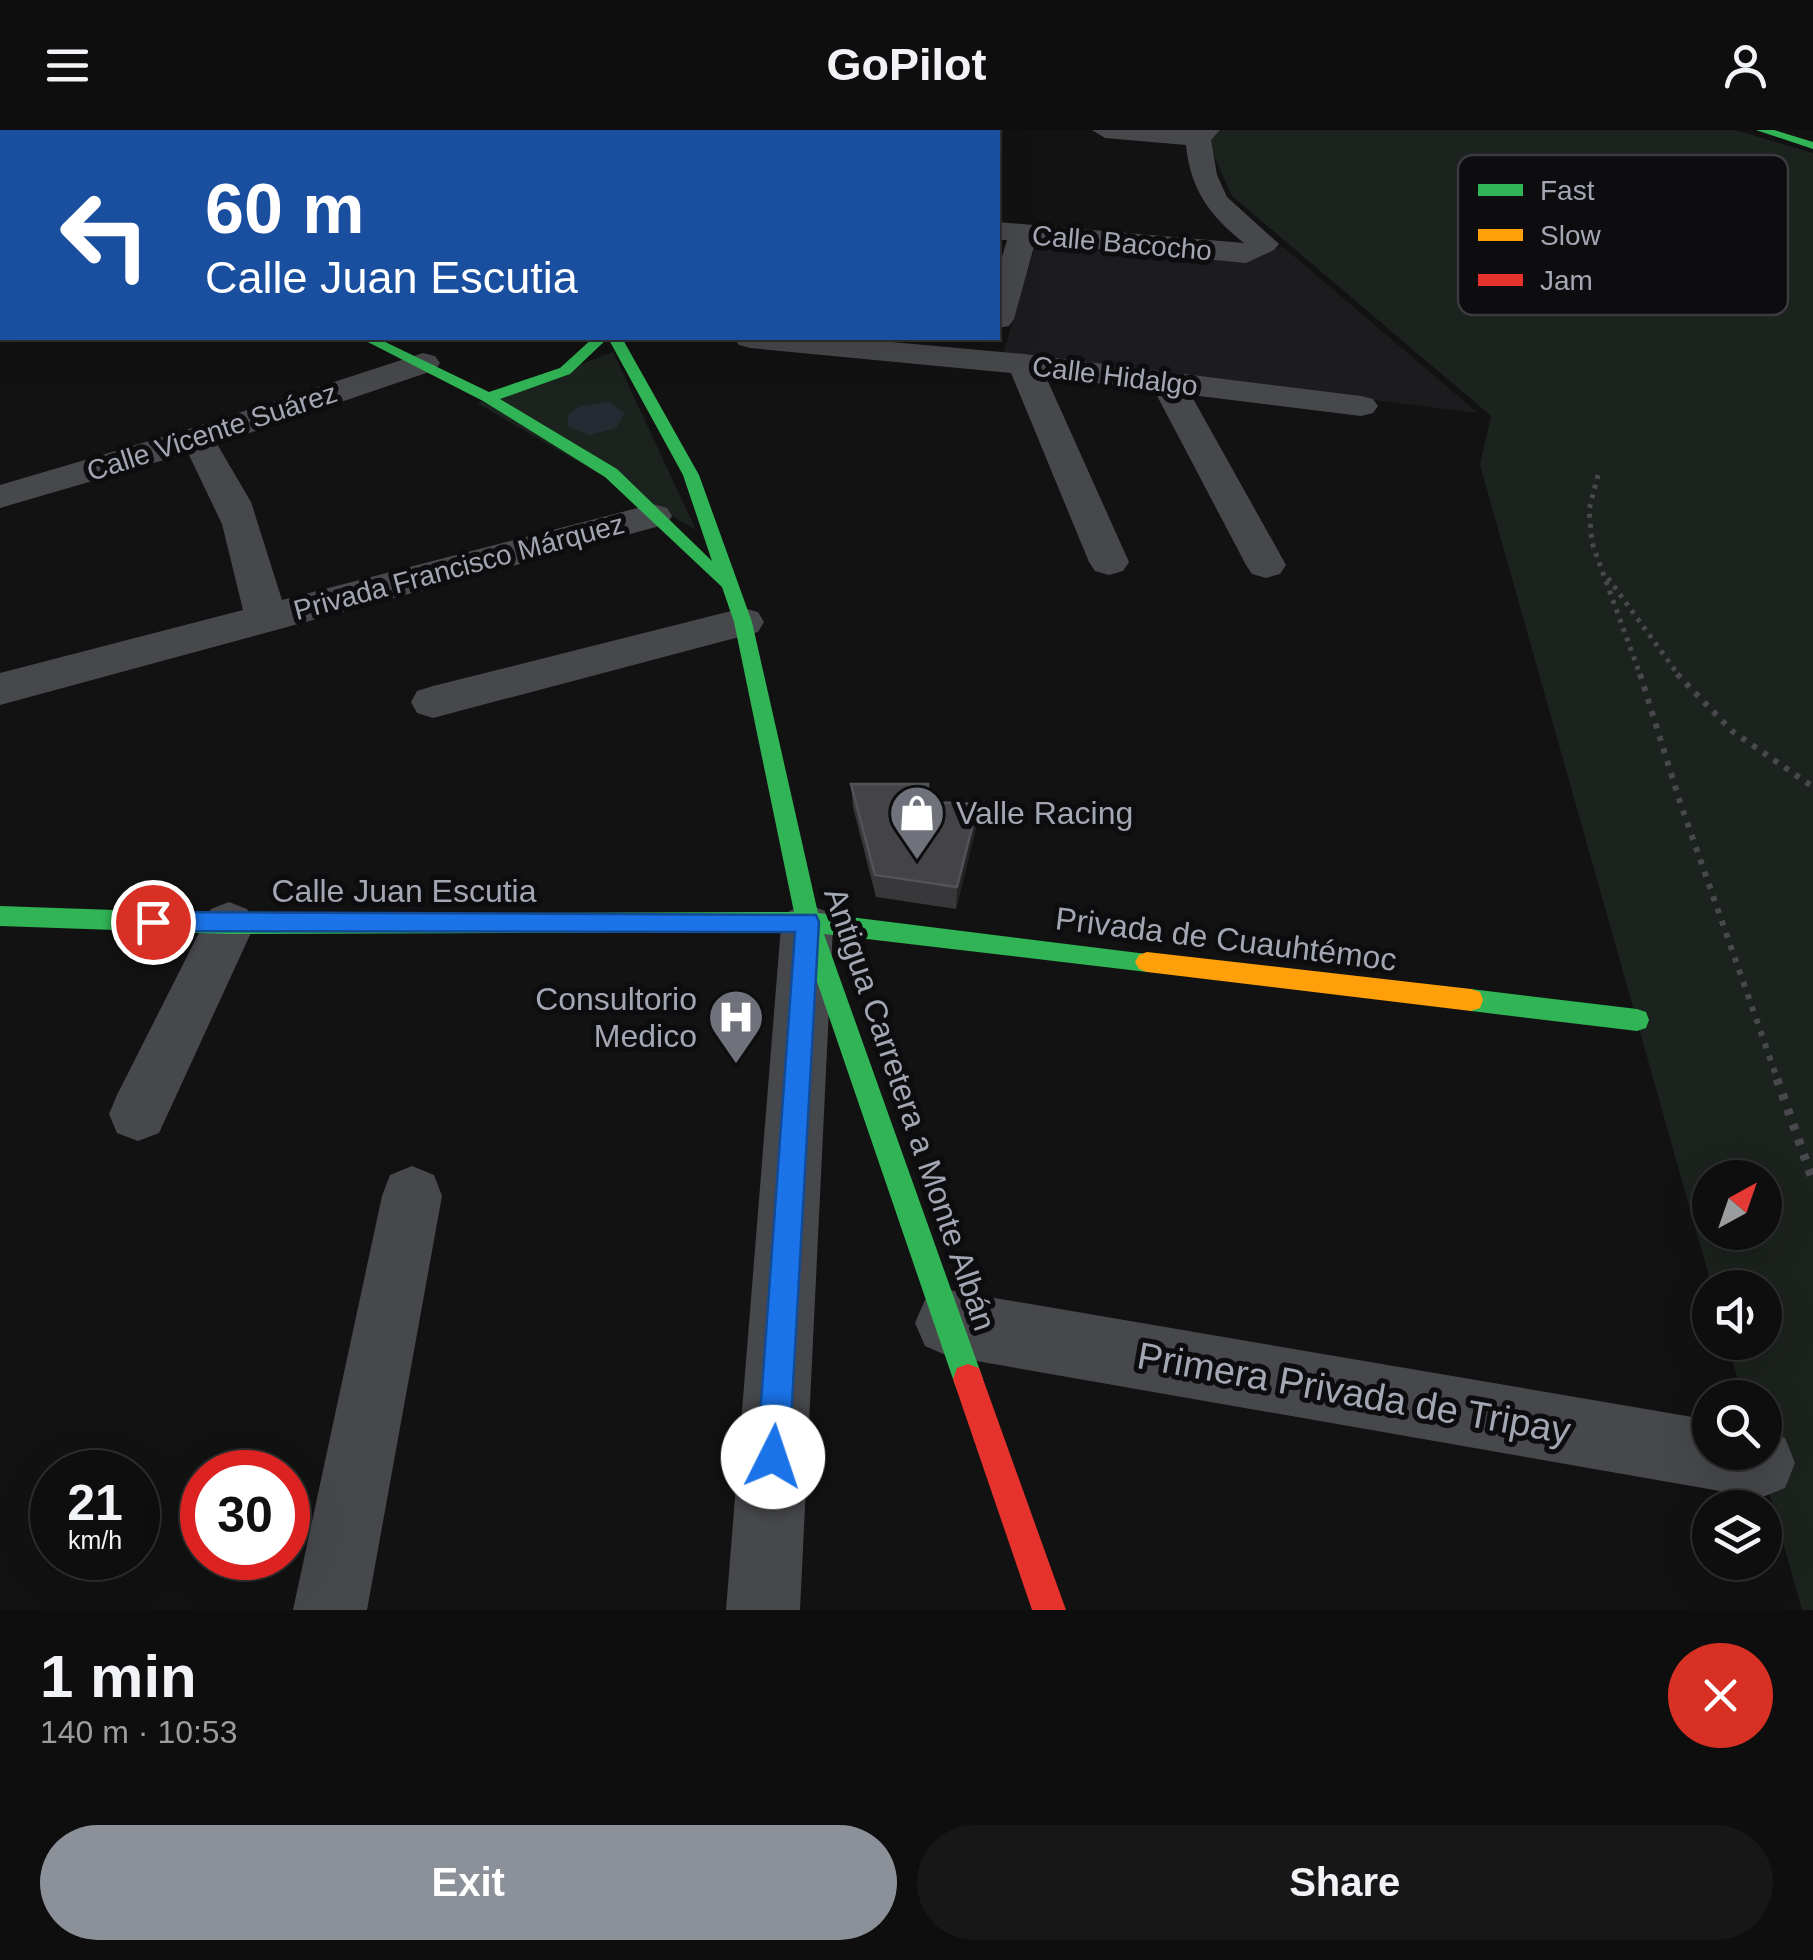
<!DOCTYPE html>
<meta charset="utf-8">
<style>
body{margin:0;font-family:Helvetica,sans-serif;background:#171717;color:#f1f3f6;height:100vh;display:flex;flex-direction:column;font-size:38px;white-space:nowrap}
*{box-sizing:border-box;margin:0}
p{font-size:32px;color:#9b9c9e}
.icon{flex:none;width:55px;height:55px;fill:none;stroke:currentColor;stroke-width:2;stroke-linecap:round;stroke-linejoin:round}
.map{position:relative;height:1480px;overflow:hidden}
.panel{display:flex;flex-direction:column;background:#0e0e0e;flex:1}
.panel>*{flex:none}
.hud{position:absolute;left:0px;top:0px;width:1000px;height:210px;box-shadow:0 10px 40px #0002,0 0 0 2px #2e2e2e;background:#1a4fa0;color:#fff;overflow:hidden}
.needle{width:65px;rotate:40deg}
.buttons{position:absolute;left:1692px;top:1030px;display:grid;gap:20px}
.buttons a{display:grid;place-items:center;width:90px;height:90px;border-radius:50%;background:#0e0e0e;box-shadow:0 10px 40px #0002,0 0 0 2px #2e2e2e;font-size:50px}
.speed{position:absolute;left:30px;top:1320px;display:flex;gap:20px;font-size:50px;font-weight:700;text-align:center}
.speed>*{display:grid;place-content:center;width:130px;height:130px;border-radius:50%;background:#0e0e0e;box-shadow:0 10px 40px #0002,0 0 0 2px #2e2e2e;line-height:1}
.speed small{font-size:25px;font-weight:400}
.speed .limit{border:15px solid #d22;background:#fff;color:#111}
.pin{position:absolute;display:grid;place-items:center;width:85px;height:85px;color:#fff;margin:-42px;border:5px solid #fff;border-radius:50%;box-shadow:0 2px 10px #0007}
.me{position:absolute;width:110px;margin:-55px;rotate:4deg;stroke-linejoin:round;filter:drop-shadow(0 0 8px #0008)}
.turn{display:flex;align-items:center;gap:35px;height:210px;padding:0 40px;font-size:45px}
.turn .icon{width:130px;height:130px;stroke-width:2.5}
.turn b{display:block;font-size:70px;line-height:85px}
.round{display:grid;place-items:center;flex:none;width:105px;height:105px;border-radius:52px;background:#171717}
.overview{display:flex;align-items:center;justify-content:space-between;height:170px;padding:0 40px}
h1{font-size:60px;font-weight:800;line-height:75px}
.cta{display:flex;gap:20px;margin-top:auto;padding:20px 40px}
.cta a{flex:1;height:115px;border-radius:60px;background:#8c9099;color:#fff;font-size:40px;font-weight:800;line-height:115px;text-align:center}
.cta a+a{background:#171717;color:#f1f3f6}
header{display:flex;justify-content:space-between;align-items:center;height:130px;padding:0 40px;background:#0e0e0e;font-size:45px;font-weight:800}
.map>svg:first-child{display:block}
.built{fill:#1c1c1e}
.green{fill:#1c221d;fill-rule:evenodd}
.water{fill:#262b33}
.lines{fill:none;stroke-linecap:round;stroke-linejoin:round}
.path-far2{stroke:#48484d;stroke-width:5;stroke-dasharray:4 6;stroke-linecap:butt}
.path-far1{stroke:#48484d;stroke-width:6;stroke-dasharray:5 8;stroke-linecap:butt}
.path{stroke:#48484d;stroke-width:9;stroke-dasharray:6 10;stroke-linecap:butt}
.street{fill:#47484b;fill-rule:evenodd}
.fast{fill:#30b455;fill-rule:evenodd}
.slow{fill:#ff9f0a;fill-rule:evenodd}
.jam{fill:#e5322d;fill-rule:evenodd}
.wall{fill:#38383a}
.shaded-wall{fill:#242425}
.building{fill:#444447;stroke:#525358;stroke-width:2.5}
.route{fill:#1a73e8;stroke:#114b97;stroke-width:2.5}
.labels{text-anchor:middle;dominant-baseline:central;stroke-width:10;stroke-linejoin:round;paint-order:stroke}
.far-street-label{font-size:28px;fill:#a3a6b3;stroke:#0d0c0e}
.poi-label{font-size:32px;fill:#a3a6b3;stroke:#0d0c0e;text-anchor:start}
.street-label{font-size:32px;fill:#a3a6b3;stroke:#0d0c0e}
.near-street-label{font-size:38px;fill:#a3a6b3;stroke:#0d0c0e}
.key{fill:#0d0c0e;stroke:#3a3a40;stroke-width:2.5}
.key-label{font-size:28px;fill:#a3a6b3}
</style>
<header><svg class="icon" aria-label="menu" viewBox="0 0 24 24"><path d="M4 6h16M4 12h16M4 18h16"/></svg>GoPilot<svg class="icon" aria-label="person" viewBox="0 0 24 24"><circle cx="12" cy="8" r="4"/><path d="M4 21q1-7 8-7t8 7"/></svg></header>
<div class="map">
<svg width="1813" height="1480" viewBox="0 0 1813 1480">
<rect width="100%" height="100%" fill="#121212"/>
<polygon class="built" points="1037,110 1241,132 1282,116 1478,283 1003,224"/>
<g class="green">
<path d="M1221,0h514l78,23v1457h-11l-44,-157 7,-1v-54l-22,-1 -16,-54 38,-1v-54l-53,-1 -232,-822 11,-49 -259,-220 -25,-55zM1710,1048h55v54h-55z"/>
<polygon points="613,222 696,400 477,273"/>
</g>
<polygon class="water" points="609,272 625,283 616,298 589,305 568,296 568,285 580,276"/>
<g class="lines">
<g class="path-far2">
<polyline points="1598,345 1589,380 1592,413 1641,547"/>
<polyline points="1608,448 1680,547"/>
</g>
<g class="path-far1">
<polyline points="1640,544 1680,672 1778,951"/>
<polyline points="1677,544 1732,601 1813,657"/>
</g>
<polyline class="path" points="1777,949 1813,1051"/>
<g class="street">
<path d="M1092,0h128l-9,10 6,35 10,22 52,47 -5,6 -28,13 -211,-20 -21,76 -5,7 -11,2v-58l9,-30h-9v-18l246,21c-34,-27 -54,-54 -58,-98l-81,-7z"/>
<polygon points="734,208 848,208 1024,224 1361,266 1373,269 1378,276 1373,283 1361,286 1191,265 1286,435 1280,444 1266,448 1252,444 1246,435 1154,260 1046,247 1129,432 1123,441 1109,445 1095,441 1089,432 1011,243 750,218 739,215"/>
<polygon points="423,223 435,226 440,233 435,240 217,314 251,372 282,470 653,374 667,378 672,386 667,394 0,575 0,543 243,480 222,394 188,323 0,378 0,355 183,301"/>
<polygon points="743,478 758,482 764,492 758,502 433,588 417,583 411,572 417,561 433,556"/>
<polygon points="229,772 247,779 255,794 159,1003 138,1011 117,1003 109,984 117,965 211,779"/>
<polygon points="807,774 825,781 833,796 800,1480 726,1480 781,796 789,781"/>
<polygon points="412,1036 434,1045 442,1066 367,1480 293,1480 382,1066 390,1045"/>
<polygon points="948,1160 1710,1290 1710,1322 1765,1322 1765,1300 1785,1308 1795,1333 1785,1358 1760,1368 948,1226 925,1216 915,1193 925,1170"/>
</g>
<g class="fast">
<polygon points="1756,0 1774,0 1813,12 1813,19"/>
<path d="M360,208h17l112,54 71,-24 33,-30h29l77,137 53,147 66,291 337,42 4,7 -4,7 -8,3 -323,-38 159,445 -4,11 -11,4 -11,-4 -4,-11 -153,-447 -571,2 -229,-8v-20l229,8 565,-2 -60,-290 -12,-35 -117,-110 -122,-76zM608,208l75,137 29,86 -95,-92 -117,-70 70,-25z"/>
<polygon points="1471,859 1637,879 1646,882 1649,890 1646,898 1637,901 1471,881 1462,878 1459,870 1462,862"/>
</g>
<g class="slow">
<polygon points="550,0 562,0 562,2 551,2"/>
<polygon points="0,38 2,39 2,46 0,46"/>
<polygon points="1147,822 1471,859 1480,862 1483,870 1480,878 1471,881 1147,842 1139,839 1135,832 1139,825"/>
</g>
<polygon class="jam" points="968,1234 979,1238 983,1249 1066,1480 1032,1480 953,1249 957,1238"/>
</g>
<polygon class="wall" points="851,654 928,672 978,674 976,697 956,779 876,767 853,677"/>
<polygon class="shaded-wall" points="978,674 976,697 956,779 957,757"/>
<polygon class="building" points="851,654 928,654 928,672 978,674 957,757 875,745"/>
<polygon class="route" points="153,782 816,785 819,792 789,1327 784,1338 773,1343 762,1338 757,1327 795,802 153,801 144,798 141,792 144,785"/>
<defs>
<g id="shop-pin" transform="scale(2.875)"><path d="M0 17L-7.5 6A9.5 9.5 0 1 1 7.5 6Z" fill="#70727b" stroke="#0d0c0e"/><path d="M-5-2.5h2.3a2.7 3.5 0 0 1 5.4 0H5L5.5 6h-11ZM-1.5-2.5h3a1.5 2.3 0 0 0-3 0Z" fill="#fff"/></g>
<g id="hospital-pin" transform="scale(2.875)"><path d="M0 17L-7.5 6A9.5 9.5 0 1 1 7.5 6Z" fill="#70727b" stroke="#0d0c0e"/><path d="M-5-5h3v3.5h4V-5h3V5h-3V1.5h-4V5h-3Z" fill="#fff"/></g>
</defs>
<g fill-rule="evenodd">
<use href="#shop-pin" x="917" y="683"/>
<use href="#hospital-pin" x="736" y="887"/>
</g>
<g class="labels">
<g class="far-street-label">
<text transform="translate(1122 113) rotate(5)">Calle Bacocho</text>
<text transform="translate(1115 246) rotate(7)">Calle Hidalgo</text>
<text transform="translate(212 302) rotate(-18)">Calle Vicente Suárez</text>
<text transform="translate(459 437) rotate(-15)">Privada Francisco Márquez</text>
</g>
<g class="poi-label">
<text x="956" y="683">Valle Racing</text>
<text x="697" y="869" text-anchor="end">Consultorio<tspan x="697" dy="37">Medico</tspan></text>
</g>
<g class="street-label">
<text x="404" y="761">Calle Juan Escutia</text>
<text transform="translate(1226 809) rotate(7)">Privada de Cuauhtémoc</text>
<text transform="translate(910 979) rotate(71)">Antigua Carretera a Monte Albán</text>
</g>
<g class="near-street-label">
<text transform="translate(1354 1263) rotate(10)">Primera Privada de Tripay</text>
</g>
</g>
<rect x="1458" y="25" width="330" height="160" rx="15" class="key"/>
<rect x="1478" y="54" width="45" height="12" fill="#30b455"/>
<rect x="1478" y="99" width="45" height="12" fill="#ff9f0a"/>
<rect x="1478" y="144" width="45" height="12" fill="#e5322d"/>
<g class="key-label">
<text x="1540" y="70">Fast</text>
<text x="1540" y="115">Slow</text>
<text x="1540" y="160">Jam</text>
</g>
</svg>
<div class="buttons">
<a><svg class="needle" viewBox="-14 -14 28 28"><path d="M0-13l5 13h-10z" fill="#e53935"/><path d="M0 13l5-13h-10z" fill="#9b9c9e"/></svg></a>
<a><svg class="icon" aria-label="sound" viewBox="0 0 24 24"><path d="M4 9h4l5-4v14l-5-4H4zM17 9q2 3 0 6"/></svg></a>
<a><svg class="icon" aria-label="search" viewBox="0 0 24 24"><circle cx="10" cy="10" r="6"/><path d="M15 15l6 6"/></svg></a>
<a><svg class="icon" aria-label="layers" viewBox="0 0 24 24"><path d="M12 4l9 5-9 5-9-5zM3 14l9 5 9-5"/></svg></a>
</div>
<div class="speed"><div>21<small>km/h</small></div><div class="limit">30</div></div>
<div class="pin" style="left:153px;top:792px;background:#d93025"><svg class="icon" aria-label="arrive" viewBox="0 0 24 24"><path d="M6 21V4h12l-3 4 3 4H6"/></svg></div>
<svg class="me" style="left:773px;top:1327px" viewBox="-20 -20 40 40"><circle r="19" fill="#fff"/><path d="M0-13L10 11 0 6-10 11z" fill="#1a73e8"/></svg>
<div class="hud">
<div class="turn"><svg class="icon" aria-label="left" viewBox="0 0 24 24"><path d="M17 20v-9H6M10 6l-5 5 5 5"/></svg><div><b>60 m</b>Calle Juan Escutia</div></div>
</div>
</div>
<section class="panel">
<div class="overview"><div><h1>1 min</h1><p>140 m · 10:53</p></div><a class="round" style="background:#d93025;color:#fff"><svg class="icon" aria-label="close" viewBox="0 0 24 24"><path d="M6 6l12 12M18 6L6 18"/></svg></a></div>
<div class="cta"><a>Exit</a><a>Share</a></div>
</section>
